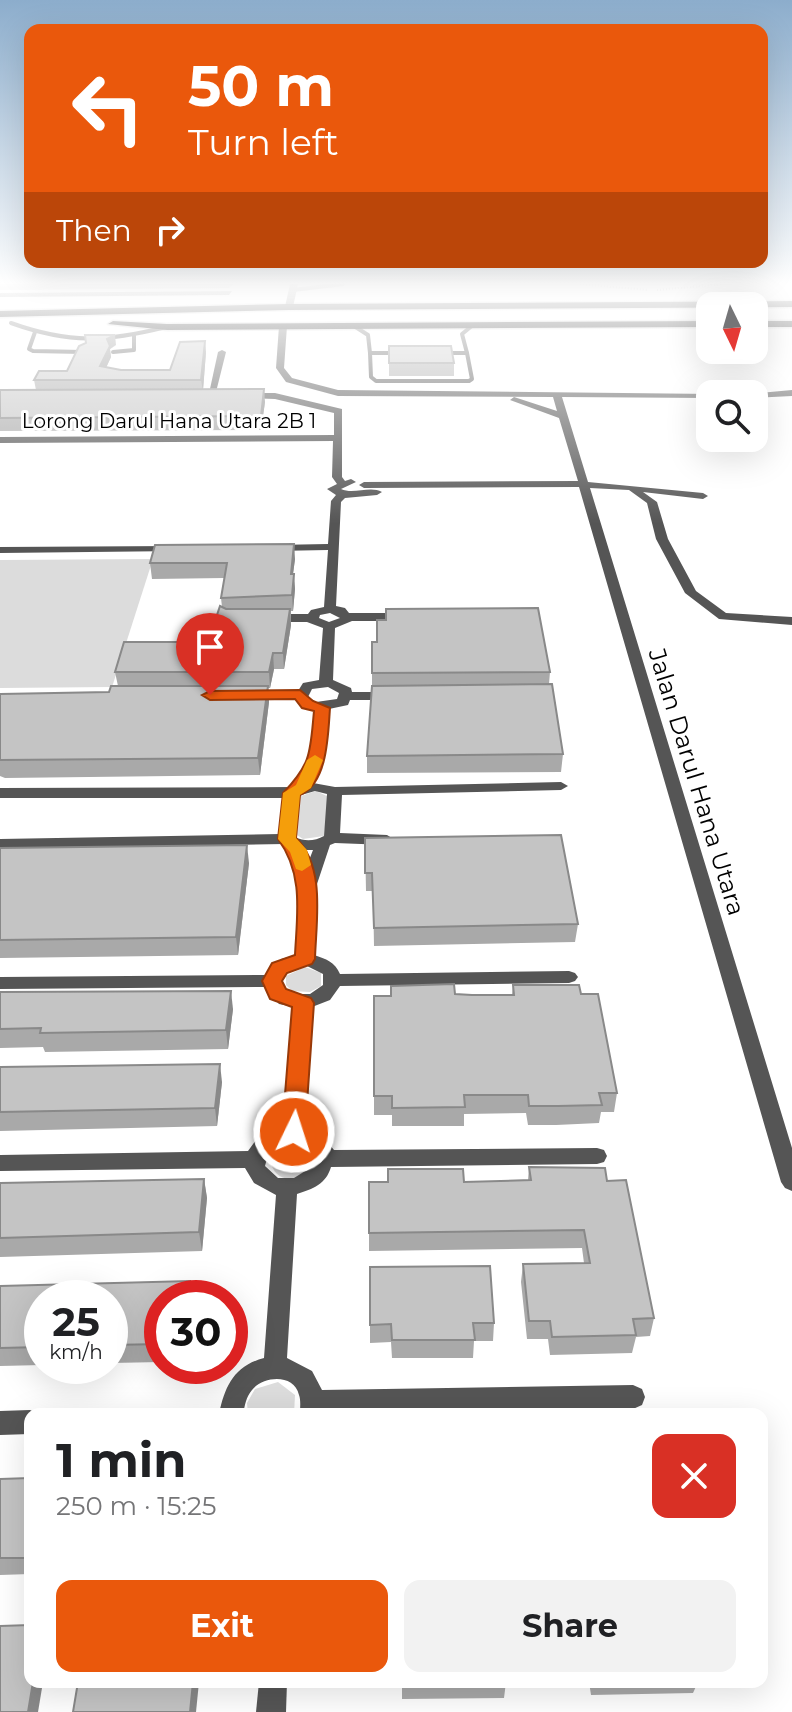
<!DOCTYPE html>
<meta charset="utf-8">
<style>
body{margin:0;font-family:Montserrat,sans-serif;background:#f2f2f2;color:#202124;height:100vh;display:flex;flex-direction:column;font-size:30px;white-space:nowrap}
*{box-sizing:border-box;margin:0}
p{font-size:26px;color:#757577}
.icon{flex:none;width:44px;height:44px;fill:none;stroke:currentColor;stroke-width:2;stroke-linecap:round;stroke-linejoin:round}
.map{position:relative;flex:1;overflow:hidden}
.details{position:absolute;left:24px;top:1408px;width:744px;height:280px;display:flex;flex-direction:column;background:#fff;border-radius:16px;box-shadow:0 8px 32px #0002}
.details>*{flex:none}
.banner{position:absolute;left:24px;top:24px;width:744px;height:244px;border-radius:16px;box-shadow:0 8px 32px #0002;background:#ea580c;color:#fff;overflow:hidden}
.needle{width:52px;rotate:175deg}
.controls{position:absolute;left:696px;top:292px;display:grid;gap:16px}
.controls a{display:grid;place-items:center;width:72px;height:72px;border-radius:16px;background:#fff;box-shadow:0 8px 32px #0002;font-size:40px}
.speed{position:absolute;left:24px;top:1280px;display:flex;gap:16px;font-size:40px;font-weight:700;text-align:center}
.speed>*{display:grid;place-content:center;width:104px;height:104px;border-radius:50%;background:#fff;box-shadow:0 8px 32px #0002;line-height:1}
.speed small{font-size:20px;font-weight:400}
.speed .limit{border:12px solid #d22;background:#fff;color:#111}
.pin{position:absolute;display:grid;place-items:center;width:68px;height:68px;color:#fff;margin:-82px -34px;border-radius:50% 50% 50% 0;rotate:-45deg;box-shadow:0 0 8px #0007}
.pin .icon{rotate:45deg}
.me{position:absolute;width:88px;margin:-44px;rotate:4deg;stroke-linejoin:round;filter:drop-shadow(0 0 6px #0008)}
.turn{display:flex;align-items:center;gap:28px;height:168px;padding:0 32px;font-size:36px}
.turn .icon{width:104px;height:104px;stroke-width:2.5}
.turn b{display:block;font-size:56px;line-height:68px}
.then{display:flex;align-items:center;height:76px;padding:0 32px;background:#0003;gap:16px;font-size:30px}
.round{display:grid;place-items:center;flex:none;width:84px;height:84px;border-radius:16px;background:#f2f2f2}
.overview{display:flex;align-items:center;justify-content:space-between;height:136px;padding:0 32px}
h1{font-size:48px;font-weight:700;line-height:60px}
.primary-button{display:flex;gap:16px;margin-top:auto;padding:16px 32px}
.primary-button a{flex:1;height:92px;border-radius:16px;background:#ea580c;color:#fff;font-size:32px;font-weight:700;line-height:92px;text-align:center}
.primary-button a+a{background:#f2f2f2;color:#202124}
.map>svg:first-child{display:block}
.green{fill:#dcdcdc}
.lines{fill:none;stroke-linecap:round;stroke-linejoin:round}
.trunk-casing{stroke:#dbdbdb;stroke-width:3}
.path{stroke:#777;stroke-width:2;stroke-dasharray:1 2;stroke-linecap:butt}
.service{stroke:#555;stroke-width:4}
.minor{fill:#555;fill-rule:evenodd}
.trunk{fill:#000;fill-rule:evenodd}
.wall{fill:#a9a9a9}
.shaded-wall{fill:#898989}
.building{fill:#c4c4c4;stroke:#898989;stroke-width:2}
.route{fill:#ea580c;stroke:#983908;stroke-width:2}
.slow{fill:#f59e0b}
.labels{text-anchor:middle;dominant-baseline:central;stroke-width:6;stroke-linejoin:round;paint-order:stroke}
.far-street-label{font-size:20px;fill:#000;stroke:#fff}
.street-label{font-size:24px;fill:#000;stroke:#fff}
</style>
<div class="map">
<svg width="792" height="1712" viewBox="0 0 792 1712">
<rect width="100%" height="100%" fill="#fff"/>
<g class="green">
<polygon points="153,559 112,687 0,688 0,560"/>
<polygon points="316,791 329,797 324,836 303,839 294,833 298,797"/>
<polygon points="305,967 321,973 321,986 310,992 292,991 286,985 286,976"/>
<circle cx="290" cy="1160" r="19"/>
<polygon points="278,1382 295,1395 294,1414 248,1414 247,1403 255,1389"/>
</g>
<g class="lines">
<g class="trunk-casing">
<g id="trunk">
<polygon points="792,301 792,307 289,310 0,317 0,311 289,304"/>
<polygon points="710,321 710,327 167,330 108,324 113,321 167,324"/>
<rect x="754" y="321" width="38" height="6"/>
</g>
</g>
<g class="path">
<polyline points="580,284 648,290"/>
<polyline points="657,290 722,284"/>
</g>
<g class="service">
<polyline points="293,290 343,284"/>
<path d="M11,323c59,21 95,19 155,4"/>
<polyline points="354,326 368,335 370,353 400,353"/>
<polyline points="35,332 29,349 33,351 83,352"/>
<polyline points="113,352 134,350 134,335"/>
<polyline points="370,353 371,377 376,381 469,381 472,379 467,353"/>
<polyline points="445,353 467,353 462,334 473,325"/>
</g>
<g class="minor">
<polygon points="290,284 298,284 293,307 289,309 285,307"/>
<polygon points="232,291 229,295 0,297 0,293"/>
<polygon points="283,324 287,326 284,368 292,378 338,390 714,394 710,394 710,398 562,397 588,482 703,493 708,496 703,499 643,492 657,502 668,539 696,591 726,613 792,617 792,625 719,619 685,593 656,539 647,503 629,490 590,488 792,1148 792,1191 785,1188 781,1182 579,487 364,488 359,485 364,482 578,481 559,418 510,400 514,397 557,411 553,397 338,396 286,382 276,368 279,326"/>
<polygon points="222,350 226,352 215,396 208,398 218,352"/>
<polygon points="792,390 792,396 754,398 754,394 750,394"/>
<path d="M245,393h30l67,16v68l3,4 6,-2 5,3 -15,7c13,6 29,-4 41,3l-5,3 -32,3 -4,4 -5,104 9,2 4,5h57l6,4 -6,4h-54l-17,7 -2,52 18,8 1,4h41l7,4 -7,4h-43l-2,5 -19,4 -4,46 -12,28 22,4 226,-5 7,4 -7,4 -219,5 -2,38 47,2 8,5 -8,5 -52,-2 -5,2 -14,42 -2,68c12,4 21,7 26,19l229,-3 6,2 3,4 -3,4 -6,2 -229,3 -10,14 -18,7 -8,120 16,6 14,17 263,-2 7,2 3,6 -3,6 -7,2 -266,3c-5,17 -18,22 -34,27l-10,164 25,13 10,19 311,-5 9,4 3,8 -3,8 -9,4 -333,5c0,-6 1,-14 -1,-19 -5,-22 -36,-19 -47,-5 -6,7 -7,15 -9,24h-24c6,-28 15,-48 45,-56l12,-163 -22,-12 -9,-15 -245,3v-16l248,-4 11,-15 25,-11 10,-118 -15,-3 -15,-17 -264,2v-12l265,-2 16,-16 15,-4 4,-67 -16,-44 -284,5v-10l280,-5 3,-36h-283v-10l296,-1 15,-32 4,-44 -21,-12h-45l-7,-4 7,-4h49l5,-8 16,-3 4,-52 -16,-6h-38l-6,-4 6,-4h39l3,-4 13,-3 4,-57 -53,1 -6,-3 6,-3 53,-1 3,-43 5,-6 -9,-6 10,-5 -5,-7 1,-36 -333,2v-6l334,-2v-22l-59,-14 -33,-1v-4zM330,613l10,5 -11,4 -10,-4 1,-3zM328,687l11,6 -2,6 -21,3 -8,-5 4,-8zM315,791l12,3 -3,42c-9,5 -19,6 -29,1l3,-41zM304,850h9l-5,13zM305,965l18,9v11l-13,9h-20l-8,-8 1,-10 10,-8zM284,1141l17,1 14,12 -5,14 -16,10h-16l-13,-12 4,-15z"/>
<polygon points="176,546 180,547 180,551 0,553 0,547"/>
<polygon points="30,1410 39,1414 30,1414 30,1434 0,1435 0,1411"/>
<polygon points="259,1682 287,1682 286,1712 256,1712"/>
</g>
<use href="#trunk" class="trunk"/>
</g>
<g class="wall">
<polygon points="0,284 233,284 229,288 0,290"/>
<polygon points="116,345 110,349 111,357 106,367 121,370 170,370 206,352 203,389 265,402 261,430 0,431 0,390 36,390 34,380 67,371"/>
<polygon points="389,346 454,363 454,376 389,376"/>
<polygon points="295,559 293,574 295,589 293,611 291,611 291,625 284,669 274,669 270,688 268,688 269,702 260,775 5,778 0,776 0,694 109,692 118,686 115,672 208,642 222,607 221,598 224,578 152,579 150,563"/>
<polygon points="372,642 550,672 549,684 563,754 561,772 367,773 367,756 372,686"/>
<polygon points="365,838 578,924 575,942 374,946 373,891 366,891"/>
<polygon points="0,848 249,863 238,955 0,958"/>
<polygon points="513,985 581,994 617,1093 614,1112 601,1112 599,1123 556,1125 528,1125 526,1113 464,1114 464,1126 392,1126 392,1115 374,1115 374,996 455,994 472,995 512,995"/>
<polygon points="0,992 233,1009 228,1049 45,1052 43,1047 0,1048"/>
<polygon points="0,1067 222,1082 217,1126 0,1131"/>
<polygon points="529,1167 607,1181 654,1318 650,1336 636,1337 632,1353 550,1355 548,1339 527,1339 521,1282 523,1264 584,1263 582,1248 369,1251 369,1182 464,1182 528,1180"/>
<polygon points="204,1179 207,1198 202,1251 0,1257 0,1183"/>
<polygon points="370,1267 494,1323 493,1341 474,1341 473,1358 392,1358 391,1342 370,1343"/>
<polygon points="190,1281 193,1298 162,1298 162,1362 110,1363 110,1298 42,1298 42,1365 0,1366 0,1286"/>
<polygon points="30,1478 30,1574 0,1575 0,1479"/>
<polygon points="402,1682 506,1682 504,1698 402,1699"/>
<polygon points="589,1682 698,1682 693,1693 591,1695"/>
</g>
<g class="shaded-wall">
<polygon points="115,335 116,345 110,349 111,357 102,377 100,366 107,339"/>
<polygon points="205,341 206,352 203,391 201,380"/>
<polygon points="264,389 265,402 261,430 261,416"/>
<polygon points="294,544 295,559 291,589 291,574"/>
<polygon points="294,574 295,589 293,611 292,595"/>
<polygon points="290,609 291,625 284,669 283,653"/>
<polygon points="273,653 274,669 270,688 269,672"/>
<polygon points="268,686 269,702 260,775 258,758"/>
<polygon points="247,845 249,863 238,955 236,937"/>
<polygon points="231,991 233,1009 228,1049 226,1030"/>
<polygon points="220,1064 222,1082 217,1126 215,1108"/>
<polygon points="204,1179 207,1198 202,1251 199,1232"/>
<polygon points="190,1281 193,1298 189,1298"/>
<polygon points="33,1682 43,1682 38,1712 28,1712"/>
<polygon points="193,1682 199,1682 196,1712 190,1712"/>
</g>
<g class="building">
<polygon points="85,335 115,335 107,339 110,346 100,366 121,370 170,370 180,342 205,341 201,380 34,380 39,371 67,371 79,346 86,343"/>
<polygon points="389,346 451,346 454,363 389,363"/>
<polygon points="264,389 261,416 0,418 0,390"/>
<polygon points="294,544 291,574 294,574 292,595 221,598 227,563 150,563 155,545"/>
<polygon points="220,606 226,609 290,609 283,653 273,653 269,672 115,672 124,642 208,642"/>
<polygon points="538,608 550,672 372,673 372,642 377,642 377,620 386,620 386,609"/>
<polygon points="552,684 563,754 367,756 372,686"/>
<polygon points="111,686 268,686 258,758 0,760 0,694 109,692"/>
<polygon points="561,835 578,924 374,928 372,873 365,873 365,838"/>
<polygon points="247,845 236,937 0,940 0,848"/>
<polygon points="454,984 455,994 472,995 514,995 513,985 579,985 581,994 598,994 617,1093 599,1093 602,1105 558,1106 529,1106 528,1095 464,1095 465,1107 392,1108 392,1096 374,1096 374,996 391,996 391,986"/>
<polygon points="231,991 226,1030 40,1033 41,1028 0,1029 0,992"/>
<polygon points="220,1064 215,1108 0,1112 0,1067"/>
<polygon points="529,1167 605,1168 607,1181 626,1180 654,1318 633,1319 636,1335 552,1337 550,1321 529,1321 523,1264 590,1263 584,1230 369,1233 369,1182 388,1182 388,1169 463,1169 464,1182 531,1180"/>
<polygon points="204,1179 199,1232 0,1238 0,1183"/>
<polygon points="490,1266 494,1323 473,1323 475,1340 392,1340 391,1324 370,1325 370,1267"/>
<polygon points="190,1281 189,1298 162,1298 162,1344 110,1345 110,1298 42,1298 42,1347 0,1348 0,1286"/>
<polygon points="30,1478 30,1558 0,1558 0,1479"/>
<polygon points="30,1625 30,1682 33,1682 28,1712 0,1712 0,1626"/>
<polygon points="78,1682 193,1682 190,1712 73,1712"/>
<polygon points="402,1682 506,1682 506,1683 403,1684"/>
</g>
<linearGradient id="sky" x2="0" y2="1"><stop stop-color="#8cadcc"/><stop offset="0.54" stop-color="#fff"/><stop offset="1" stop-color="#fff" stop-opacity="0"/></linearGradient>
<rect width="792" height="524" fill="url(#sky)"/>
<path class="route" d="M300,690l13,11 17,7c-2,26 -2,75 -30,87l-4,43c30,29 20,83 19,121l-3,5 -25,9 -5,8 4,8 25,9 3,5 -9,129 -3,6h-16l-4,-6 10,-125 -22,-8 -8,-18 10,-18 23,-8c2,-41 9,-81 -17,-116l5,-46c29,-30 27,-41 31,-82l-12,-3 -7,-9 -85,1 -8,-5 8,-4z"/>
<polygon class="slow" points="315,755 323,760 311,788 300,795 296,838 307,850 311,865 302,871 296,869 290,852 278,839 283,793 296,785 307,760"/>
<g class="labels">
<g class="far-street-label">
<text x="169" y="421">Lorong Darul Hana Utara 2B 1</text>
</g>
<g class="street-label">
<text transform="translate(697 782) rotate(73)">Jalan Darul Hana Utara</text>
</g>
</g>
</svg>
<div class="controls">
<a><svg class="needle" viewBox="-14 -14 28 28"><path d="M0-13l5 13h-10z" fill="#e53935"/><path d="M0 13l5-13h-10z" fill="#757577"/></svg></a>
<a><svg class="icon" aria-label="search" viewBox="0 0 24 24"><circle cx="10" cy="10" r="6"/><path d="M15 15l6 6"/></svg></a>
</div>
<div class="speed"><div>25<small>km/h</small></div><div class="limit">30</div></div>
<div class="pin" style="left:210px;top:695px;background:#d93025"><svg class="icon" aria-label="arrive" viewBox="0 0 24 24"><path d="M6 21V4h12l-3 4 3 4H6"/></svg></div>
<svg class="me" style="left:294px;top:1132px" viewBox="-20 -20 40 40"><circle r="17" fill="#ea580c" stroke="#fff" stroke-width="3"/><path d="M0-11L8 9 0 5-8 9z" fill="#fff"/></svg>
<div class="banner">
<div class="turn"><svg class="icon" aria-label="left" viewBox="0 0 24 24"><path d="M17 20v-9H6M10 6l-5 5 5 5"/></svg><div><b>50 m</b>Turn left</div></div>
<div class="then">Then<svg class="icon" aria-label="right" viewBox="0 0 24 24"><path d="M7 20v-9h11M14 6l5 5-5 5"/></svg></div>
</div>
<section class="details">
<div class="overview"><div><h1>1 min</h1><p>250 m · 15:25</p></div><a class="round" style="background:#d93025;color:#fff"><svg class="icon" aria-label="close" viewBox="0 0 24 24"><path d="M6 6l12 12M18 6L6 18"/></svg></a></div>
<div class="primary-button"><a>Exit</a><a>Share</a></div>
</section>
</div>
